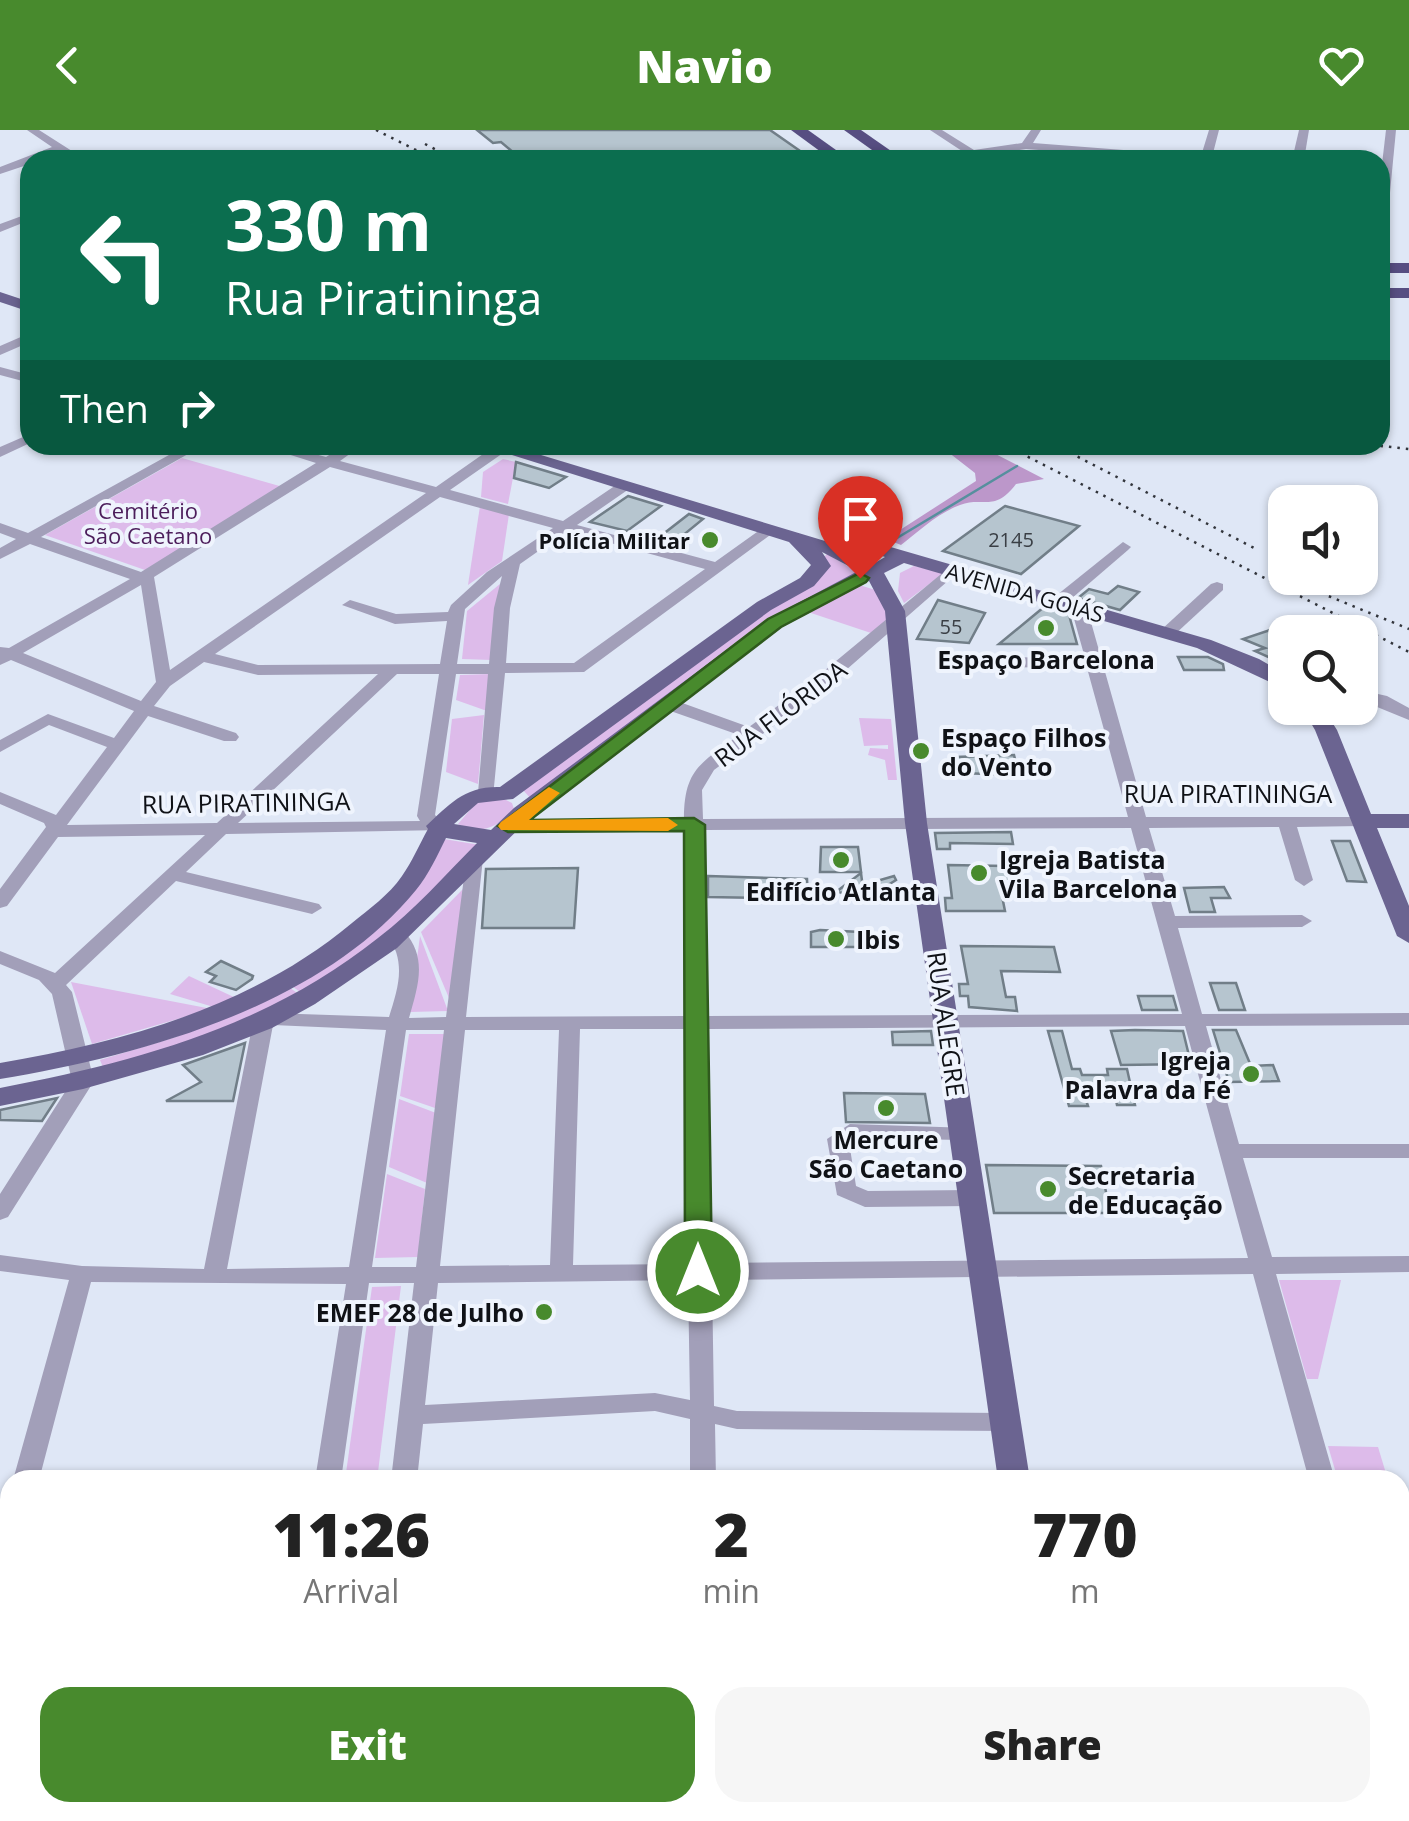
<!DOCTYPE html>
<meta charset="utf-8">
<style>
body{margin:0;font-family:"Open Sans",sans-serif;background:#f6f6f6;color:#222;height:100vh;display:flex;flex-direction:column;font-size:38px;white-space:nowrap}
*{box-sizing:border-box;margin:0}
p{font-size:32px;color:#767676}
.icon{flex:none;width:55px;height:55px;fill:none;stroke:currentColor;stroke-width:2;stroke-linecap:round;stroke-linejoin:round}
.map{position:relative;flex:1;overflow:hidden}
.details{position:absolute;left:0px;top:1340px;width:1410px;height:352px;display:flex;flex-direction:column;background:#fff;border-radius:30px 30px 0 0;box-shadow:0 2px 8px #0004}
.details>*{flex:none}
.banner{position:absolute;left:20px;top:20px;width:1370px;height:305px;border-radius:30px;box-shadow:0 2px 8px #0004;background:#0b6e4f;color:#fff;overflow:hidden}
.fabs{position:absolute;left:1268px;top:355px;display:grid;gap:20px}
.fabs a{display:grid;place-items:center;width:110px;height:110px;border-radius:20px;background:#fff;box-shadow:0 2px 8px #0004;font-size:50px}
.pin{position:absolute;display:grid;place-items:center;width:85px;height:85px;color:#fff;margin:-102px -42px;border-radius:50% 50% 50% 0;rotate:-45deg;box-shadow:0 0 10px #0007}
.pin .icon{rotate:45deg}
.me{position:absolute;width:110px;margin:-55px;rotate:0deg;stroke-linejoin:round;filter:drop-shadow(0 0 8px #0008)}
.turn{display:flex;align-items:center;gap:35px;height:210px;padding:0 40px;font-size:45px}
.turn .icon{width:130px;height:130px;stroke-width:2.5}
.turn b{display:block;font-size:70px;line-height:85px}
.then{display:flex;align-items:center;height:95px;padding:0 40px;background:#0003;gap:20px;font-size:38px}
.eta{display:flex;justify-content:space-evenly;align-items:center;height:170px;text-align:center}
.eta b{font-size:60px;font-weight:800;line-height:70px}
.button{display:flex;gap:20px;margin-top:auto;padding:20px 40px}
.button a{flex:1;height:115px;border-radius:30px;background:#488a2d;color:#fff;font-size:40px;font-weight:800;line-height:115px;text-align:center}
.button a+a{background:#f6f6f6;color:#222}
header{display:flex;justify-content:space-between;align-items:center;height:130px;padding:0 40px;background:#488a2d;color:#fff;font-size:45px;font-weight:800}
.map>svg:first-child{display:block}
.green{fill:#ddbbea}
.forest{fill:#bc97ca}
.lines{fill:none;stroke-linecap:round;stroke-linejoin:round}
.stream{stroke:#568f9e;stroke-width:2.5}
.building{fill:#b6c5cf;stroke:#717e88;stroke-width:2.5}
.minor{fill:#a29fb9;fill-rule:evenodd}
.major{fill:#6b6491;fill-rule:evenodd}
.highway{fill:#574e82;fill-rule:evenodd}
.rail{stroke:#32353c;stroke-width:2.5;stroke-dasharray:2.5 6;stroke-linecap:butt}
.route{fill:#488a2d;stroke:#2f5a1d;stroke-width:2.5}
.slow{fill:#f59e0b}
.poi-dot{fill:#488a2d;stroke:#eff4fd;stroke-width:4}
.labels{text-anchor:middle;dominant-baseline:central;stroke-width:8;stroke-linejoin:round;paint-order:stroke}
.number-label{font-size:20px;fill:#3a3f45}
.far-park-label{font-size:22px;fill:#4c1d5b;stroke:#eff4fd}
.far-poi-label{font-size:22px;font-weight:bold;fill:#101217;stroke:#eff4fd;text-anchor:end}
.far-street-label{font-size:22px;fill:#101217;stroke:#eff4fd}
.poi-label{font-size:25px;font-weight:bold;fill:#101217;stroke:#eff4fd;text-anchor:start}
.street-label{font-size:25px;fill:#101217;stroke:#eff4fd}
</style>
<header><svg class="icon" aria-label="back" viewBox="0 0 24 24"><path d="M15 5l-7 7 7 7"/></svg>Navio<svg class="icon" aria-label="heart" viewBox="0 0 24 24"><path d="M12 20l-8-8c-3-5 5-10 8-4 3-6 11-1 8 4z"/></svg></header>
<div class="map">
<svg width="1409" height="1691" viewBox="0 0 1409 1691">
<rect width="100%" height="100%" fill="#dfe7f6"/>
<g class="green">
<polygon points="182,328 283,357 145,440 45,405"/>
<polygon points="503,329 516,332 508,374 481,367 483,342"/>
<polygon points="480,376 509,384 502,431 468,455"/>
<polygon points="827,424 858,442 532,670 523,660 770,478"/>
<polygon points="914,436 944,443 904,473 898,461 900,443"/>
<polygon points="500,454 492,530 462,529 467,481"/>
<polygon points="859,455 879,461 888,480 885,494 871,503 802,480"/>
<polygon points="490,544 487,581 456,570 460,545"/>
<polygon points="484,585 478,654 446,642 452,589"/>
<polygon points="859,588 891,589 897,650 888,650 885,630 868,625 870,618 888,619 888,615 864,616"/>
<path d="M502,668l10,5 2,6c-15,18 -35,27 -56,15l18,-21z"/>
<path d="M444,709l36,6 -87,89 -89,61 -12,-9c61,-41 123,-76 152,-147z"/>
<polygon points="463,759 452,875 421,802"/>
<polygon points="420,806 448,881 410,882"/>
<polygon points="189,846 238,869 217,878 170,864"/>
<polygon points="71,852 212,879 92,914"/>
<polygon points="289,857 301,866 265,885 105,942 100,930 176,907"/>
<polygon points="409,904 447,904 438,979 400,966"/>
<polygon points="399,969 436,983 427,1053 389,1037"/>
<polygon points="387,1044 425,1059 418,1127 375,1128"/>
<polygon points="1279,1150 1341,1150 1318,1249 1307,1249"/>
<polygon points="401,1156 377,1350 358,1350 346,1343 372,1157"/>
<polygon points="1328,1316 1378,1317 1388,1350 1338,1350"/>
</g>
<path class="forest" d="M939,315h39l66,34 -28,5c-22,29 -33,12 -56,21 -22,8 -41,26 -59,40l-15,-6 90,-58 -1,-8z"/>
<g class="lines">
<polyline class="stream" points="892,411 1017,336"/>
</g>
<g class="building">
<polygon points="477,0 770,0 813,30 522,30 501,12 493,13"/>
<polygon points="516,332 566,347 549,358 514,348"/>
<polygon points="628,366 661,376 627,401 590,392"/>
<polygon points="1005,376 1079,396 1021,444 943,421"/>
<polygon points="689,384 703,389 670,416 653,412"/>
<polygon points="1118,456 1139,462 1120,480 1078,468 1089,459 1108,464"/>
<polygon points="938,470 985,483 969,513 917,509"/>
<polygon points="1044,477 1069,485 1077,514 999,514"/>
<polygon points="1285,495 1285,529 1277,531 1255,521 1265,518 1243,509"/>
<polygon points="1178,527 1208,527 1223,534 1224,540 1184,540"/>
<polygon points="1014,625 1019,645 960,643 956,627"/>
<polygon points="1011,702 1013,714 950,713 950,719 937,719 935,703"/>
<polygon points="1332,711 1350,711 1366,752 1347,751"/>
<polygon points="821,717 858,717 861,742 820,742"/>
<polygon points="948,735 1006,736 1011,750 999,751 1005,781 946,781 945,768 952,768"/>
<polygon points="578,738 574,798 482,798 486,739"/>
<polygon points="861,743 862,751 870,753 894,746 896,750 888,755 897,759 884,766 876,762 874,767 836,762"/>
<polygon points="708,746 807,749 808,769 708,767"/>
<polygon points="1224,757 1230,768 1211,768 1215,782 1190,782 1184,758"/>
<polygon points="820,800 861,802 862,817 811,817 811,802"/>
<polygon points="961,816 1054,817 1060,842 1001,841 1006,867 1015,867 1017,881 969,877 968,866 960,866 959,854 968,854"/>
<polygon points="221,831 253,846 252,849 236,860 210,852 216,846 206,842"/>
<polygon points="1210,853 1236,853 1245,880 1219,880"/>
<polygon points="1138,866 1173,866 1177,880 1142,880"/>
<polygon points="1135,900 1183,901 1191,934 1121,935 1111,901"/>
<polygon points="1213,900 1236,900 1251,936 1273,935 1279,951 1229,952"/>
<polygon points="931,901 933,915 893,915 892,902"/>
<polygon points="1048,901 1062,901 1072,939 1080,939 1082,945 1108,945 1107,939 1127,939 1135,975 1117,975 1116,970 1086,970 1088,976 1069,976"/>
<polygon points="245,913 233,971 166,971 201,952 183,935"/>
<polygon points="844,963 925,964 930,993 846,992"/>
<polygon points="57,968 42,991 0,990 0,980"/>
<polygon points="986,1035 1101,1036 1110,1083 994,1083"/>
</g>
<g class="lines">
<g class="minor">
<polygon points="27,0 39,0 86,30 72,30 60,22 30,30 30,34 0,44 0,37 52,17"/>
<polygon points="930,0 942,0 974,20 1022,13 1031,0 1041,0 1033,13 1201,26 1209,0 1219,0 1212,27 1218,30 1168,30 1026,19 974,27 915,30 962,21"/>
<polygon points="1299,0 1309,0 1304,30 1292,30"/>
<polygon points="1386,0 1396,0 1386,104 1380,108 1380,51"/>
<polygon points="30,83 30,90 0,102 0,94"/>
<polygon points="30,203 30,212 0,225 0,216"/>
<polygon points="0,237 30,245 30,253 0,245"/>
<polygon points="30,304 30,313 0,327 0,317"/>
<path d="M187,315h17l-163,92 100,35 175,-109 -57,-18h23l44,12 19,-12h17l-22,16 96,26 60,-42h10v6l-56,39 113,31 56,-38h10v6l-52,36 138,37 49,-35h10l3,3 -193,142 -79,1 -12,124h-12l-3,-4 10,-119h-32l-21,141 11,11 -3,4 -217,4 -40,38 133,32 3,4 -10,6 -136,-33 -110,104 6,7 22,89 -86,136 -8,3v-26l72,-113 -20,-87 -13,-14 -39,-16v-13l55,22 150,-138 -147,2 -51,69 -7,2v-19l46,-62 -2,-4 -44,-19v-12l56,23 51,-68 -58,-22 -49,27v-12l48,-26 66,24 20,-27 -123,-51 -11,5v-18l9,1 121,-69 -100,-35 -30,15v-11l16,-9 -16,-6v-10l28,10zM330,337l96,26 -256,177 -16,-93zM440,367l113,31 -66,44 -36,33 -3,7 -52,2 -46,-14 -8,5 53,19 52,-3 -7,43 -182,1 -43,-11zM567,401l138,38 -131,94h-68l4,-55 10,-44zM502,446l-8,32 -5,56h-32l8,-55zM141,455l15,97 -15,19 -118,-48zM204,532l54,13 120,-1 -161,149 -150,2 81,-109 76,25h12l3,-4 -3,-4 -82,-27 16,-20zM397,544h42l-22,142 3,5 -182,2z"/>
<polygon points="1123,412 1131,417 1128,420 1064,475 1052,475 1052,469"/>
<path d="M952,435l8,5 -3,3 -127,111 -116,86 -12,20 1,29 425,-2 -41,-149 -87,-1 -8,-5 8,-5 85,1 -14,-50 8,-5 8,5 59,209h221l3,4 -3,4 -6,1 -64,1 16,53 -9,6 -9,-6 -16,-53 -130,1 26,88 127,-1 10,6 -10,6 -124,1 24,86 207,-1v12l-203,1 33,118h170v14h-166l29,99 137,-1v16l-133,2 59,206h-26l-56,-206 -541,6 2,126 23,5 269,2 9,2 3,7 -3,7 -9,2 -269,-2 -22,-5 1,56h-26v-61l-35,-8 -232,13 -6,56h-26l23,-197h-45l-28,197h-26l31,-196 -255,-2 -52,198h-26l56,-200 -69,-9v-16l82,11 122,3 49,-247 3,-4 14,-5 119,4c9,-29 18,-55 -2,-82l10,-6 7,2c24,27 14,55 5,87l37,-1 21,-163 7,-2 9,6 -17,159 220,-1 -2,-186 -176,2 -9,-6 9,-6 176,-1c0,-50 17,-56 55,-84l-77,-27v-8h12l75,27 69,-51zM1131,698l51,186 -475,2 -4,-186zM273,895l113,5 -37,237 -122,2zM1185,896l63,232 -537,5 -4,-234zM580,899h106l2,235 -115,1zM406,900h38l-28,237h-44zM465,900h94l-9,235 -110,1zM688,1150l2,120 -35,-7 -230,12 13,-122z"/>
<polygon points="1217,452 1223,454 1223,460 1173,506 1161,506 1161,500 1211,454"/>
<polygon points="1360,560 1387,566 1409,578 1409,590 1360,570"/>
<polygon points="850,994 970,998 973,1003 970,1008 962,1010 854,1008 849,1012 856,1056 868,1061 972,1060 980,1063 983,1068 980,1073 972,1076 865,1077 837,1065 827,1009"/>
<polygon points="10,1400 10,1453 0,1458 0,1404"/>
<rect x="1400" y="1452" width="9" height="22"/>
<rect x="0" y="1463" width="10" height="22"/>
<polygon points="1400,1614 1409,1617 1409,1670 1400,1666"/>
<polygon points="97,1682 126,1682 125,1691 95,1691"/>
<polygon points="264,1682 294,1682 293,1691 263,1691"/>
<polygon points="348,1682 378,1682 377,1691 347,1691"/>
<polygon points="517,1682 547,1682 546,1691 516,1691"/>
<rect x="692" y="1682" width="30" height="9"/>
<polygon points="1229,1682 1258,1682 1260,1691 1230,1691"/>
</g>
<g class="major">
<polygon points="0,162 30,172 30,182 0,172"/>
<path d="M480,315h28l337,102 28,17 12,-7 -55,-19 9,-6 372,108 48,19 26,15v15l-88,-41 -293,-85 -20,10 21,38 22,212 103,657h-32l-93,-657 -20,-212 -16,-30 -87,46 -252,191 -133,130 -82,56 -43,24 -69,27 -120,34 -83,17v-18c136,-26 268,-62 378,-150 36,-27 67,-63 99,-95l-31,-5c-9,18 -17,36 -30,52 -94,116 -276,166 -416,189v-16c125,-21 253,-57 352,-140 17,-14 37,-28 50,-47 10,-14 17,-31 26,-47l-2,-3c23,-21 38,-40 74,-39l257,-185 43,-24 11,-13 -22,-23zM822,422l36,19 -90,48 -254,189 -23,22 -37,-6 24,-21 35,-4 258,-189 43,-24 17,-20z"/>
<polygon points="1302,578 1323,578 1337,600 1371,684 1409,684 1409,698 1377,698 1409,776 1409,813 1397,806 1315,600"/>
<polygon points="1045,1682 1081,1682 1083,1691 1047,1691"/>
</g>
<g class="highway">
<polygon points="791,0 808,0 850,30 832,30"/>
<polygon points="844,0 861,0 904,30 886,30"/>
<rect x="1380" y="133" width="29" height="10"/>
<rect x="1380" y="158" width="29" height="10"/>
</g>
<g class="rail">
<polyline points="376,0 436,30"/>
<polyline points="425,14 456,30"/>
<polyline points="1005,315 1409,522"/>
<polyline points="1055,315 1258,420"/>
<polyline points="1372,315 1409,319"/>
<polyline points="1321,463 1409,499"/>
</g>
</g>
<polygon class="route" points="860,443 869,448 866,452 781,497 530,690 694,688 705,695 712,1141 708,1148 689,1148 685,1141 684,701 508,702 498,696 768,489"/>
<polygon class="slow" points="549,657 560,663 529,690 668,688 678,695 668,701 501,700 498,696 501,692"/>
<g class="poi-dot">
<circle cx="710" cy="410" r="10"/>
<circle cx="1046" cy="498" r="10"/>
<circle cx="921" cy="621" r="10"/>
<circle cx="841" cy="730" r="10"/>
<circle cx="979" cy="743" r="10"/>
<circle cx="836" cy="809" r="10"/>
<circle cx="1251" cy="944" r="10"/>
<circle cx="886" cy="978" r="10"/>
<circle cx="1048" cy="1059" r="10"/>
<circle cx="544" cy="1182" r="10"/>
</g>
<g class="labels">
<g class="number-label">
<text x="1011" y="409">2145</text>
<text x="951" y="496">55</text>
</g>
<g class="far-park-label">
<text x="148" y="380">Cemitério<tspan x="148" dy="25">São Caetano</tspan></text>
</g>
<g class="far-poi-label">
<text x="690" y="410">Polícia Militar</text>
</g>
<g class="far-street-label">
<text transform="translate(1025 462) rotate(16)">AVENIDA GOIÁS</text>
</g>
<g class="poi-label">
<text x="1046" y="529" text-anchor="middle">Espaço Barcelona</text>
<text x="941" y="607">Espaço Filhos<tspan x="941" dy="29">do Vento</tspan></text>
<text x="999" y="729">Igreja Batista<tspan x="999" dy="29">Vila Barcelona</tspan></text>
<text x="841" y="761" text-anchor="middle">Edifício Atlanta</text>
<text x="856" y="809">Ibis</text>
<text x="1231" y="930" text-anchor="end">Igreja<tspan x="1231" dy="29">Palavra da Fé</tspan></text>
<text x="886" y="1009" text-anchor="middle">Mercure<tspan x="886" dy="29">São Caetano</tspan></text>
<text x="1068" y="1045">Secretaria<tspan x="1068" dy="29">de Educação</tspan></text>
<text x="524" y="1182" text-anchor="end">EMEF 28 de Julho</text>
</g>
<g class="street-label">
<text transform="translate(780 583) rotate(-37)">RUA FLÓRIDA</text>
<text x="1228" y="663">RUA PIRATININGA</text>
<text transform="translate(246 672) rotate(-1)">RUA PIRATININGA</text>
<text transform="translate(947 894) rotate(82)">RUA ALEGRE</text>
</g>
</g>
</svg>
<div class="fabs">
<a><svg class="icon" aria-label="sound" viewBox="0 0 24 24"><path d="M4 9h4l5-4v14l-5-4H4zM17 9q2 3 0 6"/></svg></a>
<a><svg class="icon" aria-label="search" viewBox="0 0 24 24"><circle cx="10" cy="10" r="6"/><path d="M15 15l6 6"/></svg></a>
</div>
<div class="pin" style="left:860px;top:448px;background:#d93025"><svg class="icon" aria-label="arrive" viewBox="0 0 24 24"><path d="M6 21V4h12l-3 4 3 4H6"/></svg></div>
<svg class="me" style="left:698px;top:1141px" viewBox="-20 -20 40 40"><circle r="17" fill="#488a2d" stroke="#fff" stroke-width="3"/><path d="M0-11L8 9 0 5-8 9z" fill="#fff"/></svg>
<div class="banner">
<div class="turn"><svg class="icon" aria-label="left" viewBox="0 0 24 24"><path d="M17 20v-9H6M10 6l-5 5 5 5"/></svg><div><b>330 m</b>Rua Piratininga</div></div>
<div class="then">Then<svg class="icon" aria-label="right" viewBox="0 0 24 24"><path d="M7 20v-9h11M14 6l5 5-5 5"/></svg></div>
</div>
<section class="details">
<div class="eta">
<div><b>11:26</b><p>Arrival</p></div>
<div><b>2</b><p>min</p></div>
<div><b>770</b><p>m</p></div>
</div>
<div class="button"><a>Exit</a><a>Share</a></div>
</section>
</div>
